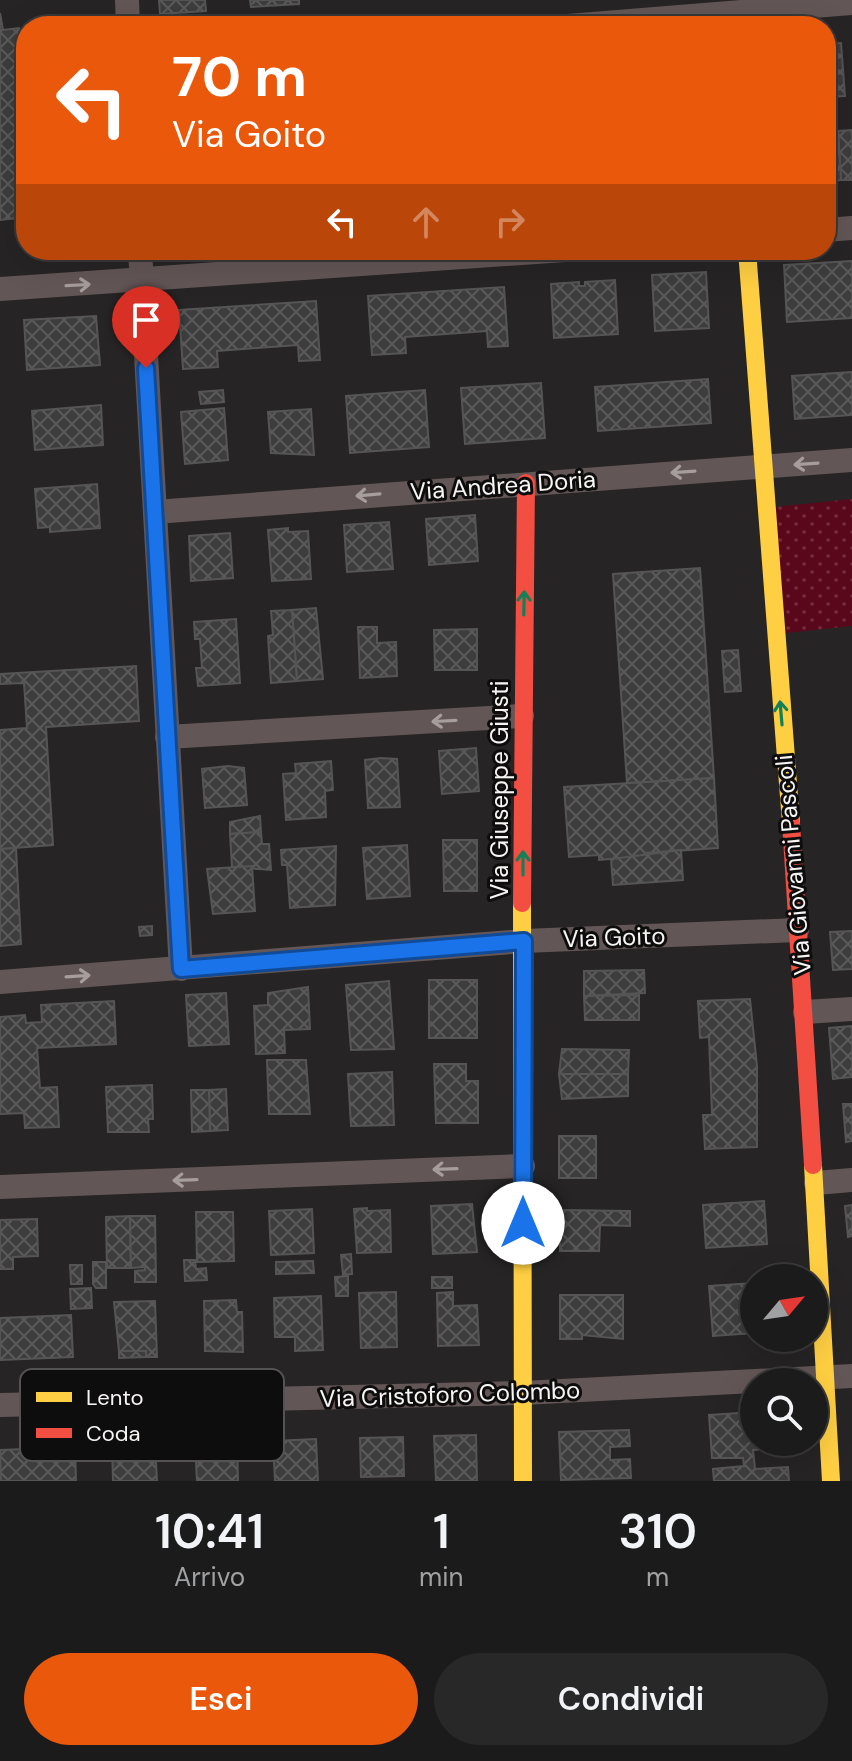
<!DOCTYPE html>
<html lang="it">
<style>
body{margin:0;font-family:"DM Sans",sans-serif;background:#292828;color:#f1f3f6;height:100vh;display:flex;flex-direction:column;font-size:30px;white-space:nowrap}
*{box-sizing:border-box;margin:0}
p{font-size:26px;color:#a0a1a3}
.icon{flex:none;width:44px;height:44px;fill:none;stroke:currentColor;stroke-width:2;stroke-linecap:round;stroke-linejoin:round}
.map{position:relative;height:1481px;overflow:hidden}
.sheet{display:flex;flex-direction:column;background:#1c1b1b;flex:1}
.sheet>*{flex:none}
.guide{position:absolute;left:16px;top:16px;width:820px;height:244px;border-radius:32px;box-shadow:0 8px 32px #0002,0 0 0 2px #3a393a;background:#ea580c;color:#fff;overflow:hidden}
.needle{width:52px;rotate:61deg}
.buttons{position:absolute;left:740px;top:1264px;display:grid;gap:16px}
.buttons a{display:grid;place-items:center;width:88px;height:88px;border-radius:50%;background:#1c1b1b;box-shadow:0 8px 32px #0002,0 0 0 2px #3a393a;font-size:40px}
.pin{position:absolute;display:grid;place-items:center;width:68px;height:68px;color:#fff;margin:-82px -34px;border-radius:50% 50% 50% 0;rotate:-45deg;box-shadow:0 0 8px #0007}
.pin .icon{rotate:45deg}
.me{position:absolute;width:88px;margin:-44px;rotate:0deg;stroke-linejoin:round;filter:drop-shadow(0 0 6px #0008)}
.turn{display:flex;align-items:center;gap:28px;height:168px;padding:0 24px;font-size:36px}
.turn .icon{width:104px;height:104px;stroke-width:2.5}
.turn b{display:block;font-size:56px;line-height:68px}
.lanes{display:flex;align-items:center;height:76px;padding:0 24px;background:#0003;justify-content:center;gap:40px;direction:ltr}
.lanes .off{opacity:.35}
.eta{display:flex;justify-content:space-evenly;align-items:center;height:136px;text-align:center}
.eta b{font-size:48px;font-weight:600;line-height:56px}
.button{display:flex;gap:16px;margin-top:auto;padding:16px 24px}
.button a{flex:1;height:92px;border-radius:48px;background:#ea580c;color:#fff;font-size:32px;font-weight:600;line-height:92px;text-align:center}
.button a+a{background:#292828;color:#f1f3f6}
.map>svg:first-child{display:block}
.park{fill:url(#park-dots)}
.building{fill:url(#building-cross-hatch);stroke:#565555;stroke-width:2}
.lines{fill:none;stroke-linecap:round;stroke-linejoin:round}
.street{stroke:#635656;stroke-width:24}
.slow{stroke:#ffcf43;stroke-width:18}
.jam{stroke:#f24e42;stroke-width:18}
.oneway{stroke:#a69d9d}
.oneway2{stroke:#128159}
.route-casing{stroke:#114b97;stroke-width:20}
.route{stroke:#1a73e8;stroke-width:14}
.labels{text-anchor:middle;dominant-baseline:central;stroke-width:6;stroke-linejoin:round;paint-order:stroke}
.street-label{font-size:24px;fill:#f7f4f4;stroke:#0e0d0d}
.key{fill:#0e0d0d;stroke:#545252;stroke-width:2}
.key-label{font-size:22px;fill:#f7f4f4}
</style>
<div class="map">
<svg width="852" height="1481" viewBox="0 0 852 1481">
<defs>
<pattern id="park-dots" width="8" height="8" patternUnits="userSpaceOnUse" patternTransform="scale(2)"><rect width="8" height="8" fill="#59071a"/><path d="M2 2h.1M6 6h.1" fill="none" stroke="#722c3c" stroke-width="1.8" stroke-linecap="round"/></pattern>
<pattern id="building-cross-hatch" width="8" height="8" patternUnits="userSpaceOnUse" patternTransform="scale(2)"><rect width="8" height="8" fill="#3e3d3d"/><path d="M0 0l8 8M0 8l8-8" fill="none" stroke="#5b5a5a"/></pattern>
</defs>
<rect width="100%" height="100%" fill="#262424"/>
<polygon class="park" points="852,499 852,626 786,633 774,507"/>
<g class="building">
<polygon points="159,0 205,0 206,11 160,14"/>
<polygon points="250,0 299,0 299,4 251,7"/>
<polygon points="0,13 3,30 19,28 26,78 26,217 0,220"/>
<polygon points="841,43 845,96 826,97 826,44"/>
<polygon points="852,130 852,180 841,180 838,131"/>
<polygon points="838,131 841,180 826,182 826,132"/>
<polygon points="852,261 852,318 787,322 784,265"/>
<polygon points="706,272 709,328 655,331 652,275"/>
<polygon points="615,280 618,334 554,338 551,284 579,282 579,286 585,286 585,282"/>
<polygon points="504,287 508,346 488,347 487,331 405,337 406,353 372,355 368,296"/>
<polygon points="316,301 320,360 299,361 298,345 217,351 218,367 183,369 179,310"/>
<polygon points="96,316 100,365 27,370 24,320"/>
<polygon points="852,372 852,415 795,419 792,376"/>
<polygon points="708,379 711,423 598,431 595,387"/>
<polygon points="541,383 545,438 465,444 461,388"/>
<polygon points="223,390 224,402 201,404 199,392"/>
<polygon points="425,390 429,447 350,453 346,396"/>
<polygon points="101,405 103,445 35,450 32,411"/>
<polygon points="224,408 228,460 185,464 181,412"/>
<polygon points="311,409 314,455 271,453 268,412"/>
<polygon points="97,484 100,528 50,532 50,527 38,528 35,489"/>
<polygon points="475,515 478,561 429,565 426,519"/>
<polygon points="389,522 393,569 347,572 344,525"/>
<polygon points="288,528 288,532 308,531 311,579 272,581 268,530"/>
<polygon points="230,533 233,578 191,581 189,536"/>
<polygon points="700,568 714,778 627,783 613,574"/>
<polygon points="316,608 323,679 297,681 292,610"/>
<polygon points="292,610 297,681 271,683 268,636 273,635 271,611"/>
<polygon points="236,619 240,683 198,686 196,668 202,668 200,639 195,639 194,622"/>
<polygon points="358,627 377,627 377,643 396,642 397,676 360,678"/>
<polygon points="477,629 477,670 435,670 434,630"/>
<polygon points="738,650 741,691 725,692 722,651"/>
<polygon points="136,666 139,721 46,727 53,845 0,849 0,730 27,728 24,683 0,684 0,674"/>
<polygon points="476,748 479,791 442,794 439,751"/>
<polygon points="381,758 397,759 400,807 368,808 365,760"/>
<polygon points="331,761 333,790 325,791 326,817 286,820 283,774 296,773 295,764"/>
<polygon points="228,766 244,768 247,805 205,808 202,769"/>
<polygon points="714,778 718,848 644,853 644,857 611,859 599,860 599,855 569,857 564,787"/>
<polygon points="260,816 261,832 230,834 230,822"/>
<polygon points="261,832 262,844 269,844 271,870 232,867 230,834"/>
<polygon points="443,840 477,840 477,891 444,891"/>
<polygon points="407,845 410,896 367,899 363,848"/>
<polygon points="336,846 335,905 290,908 287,865 282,865 281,850"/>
<polygon points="16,848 21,944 0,946 0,849"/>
<polygon points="681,850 683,880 613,885 611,859"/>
<polygon points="252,866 255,911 213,914 207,869"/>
<polygon points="152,926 152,935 140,936 139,927"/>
<polygon points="852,931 852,969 833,970 830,932"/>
<polygon points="644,970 645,993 584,996 584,971"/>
<rect x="429" y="980" width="48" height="58"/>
<polygon points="389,981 394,1049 351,1050 346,985"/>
<polygon points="308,987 310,1029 284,1030 285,1053 256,1054 254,1006 268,1005 268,993"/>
<polygon points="226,993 229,1044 189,1046 186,995"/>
<polygon points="639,995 639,1020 585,1020 584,996"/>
<polygon points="750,999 757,1066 757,1147 705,1149 703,1115 712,1115 709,1037 700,1038 698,1001"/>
<polygon points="114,1001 116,1044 37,1048 40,1088 57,1087 59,1127 25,1128 24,1113 0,1114 0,1017 25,1015 26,1023 42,1022 41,1005"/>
<polygon points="852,1026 852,1077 833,1079 829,1028"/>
<polygon points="562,1049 629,1050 628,1074 559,1074"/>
<polygon points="267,1060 306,1060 310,1114 269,1114"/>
<polygon points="434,1064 466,1064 466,1081 478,1081 478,1123 436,1123"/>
<polygon points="392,1072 394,1125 351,1126 348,1074"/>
<polygon points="559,1074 628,1074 628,1096 562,1099"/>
<polygon points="152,1085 153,1119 148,1119 149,1132 108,1132 106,1087"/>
<polygon points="226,1089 228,1130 210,1131 209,1090"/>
<polygon points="191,1090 209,1090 210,1131 192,1132"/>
<polygon points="843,1104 852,1104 852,1141 846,1142"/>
<rect x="559" y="1136" width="37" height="42"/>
<polygon points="764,1201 767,1244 706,1248 703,1205"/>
<polygon points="472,1204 477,1252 433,1254 431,1206"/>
<polygon points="852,1205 852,1236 848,1237 845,1206"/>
<polygon points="367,1208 367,1211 390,1210 391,1252 357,1253 354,1209"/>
<polygon points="312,1209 314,1253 271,1255 269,1211"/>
<polygon points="560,1210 630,1211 630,1226 600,1225 599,1251 560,1251"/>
<polygon points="196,1212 233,1212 234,1261 197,1262"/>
<polygon points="130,1216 131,1268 107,1268 106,1217"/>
<polygon points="130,1216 155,1216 156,1282 135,1282 135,1271 145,1270 145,1267 131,1268"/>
<polygon points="37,1219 38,1256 13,1257 13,1269 0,1269 0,1220"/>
<polygon points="351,1254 352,1274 343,1275 341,1255"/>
<polygon points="184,1260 195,1260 196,1269 206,1268 207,1280 185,1281"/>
<polygon points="313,1261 314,1273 276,1274 276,1262"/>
<polygon points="93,1262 106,1262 106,1288 96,1288 93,1284"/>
<polygon points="70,1265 82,1265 82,1284 71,1284"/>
<polygon points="348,1276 348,1296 336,1296 335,1277"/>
<rect x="432" y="1277" width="20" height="11"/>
<polygon points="754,1283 754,1333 713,1336 709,1286"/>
<polygon points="91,1288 92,1308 71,1309 70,1289"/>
<polygon points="396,1292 397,1347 361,1348 359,1293"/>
<polygon points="453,1292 453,1306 477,1305 479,1345 438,1346 437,1293"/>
<polygon points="560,1295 623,1295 623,1339 582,1335 582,1339 560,1339"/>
<polygon points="321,1296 323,1350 295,1351 295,1337 275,1337 274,1298"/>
<polygon points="236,1300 237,1312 242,1312 243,1352 205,1351 204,1301"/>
<polygon points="155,1301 157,1357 146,1357 146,1351 119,1351 114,1302"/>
<polygon points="71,1315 73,1357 0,1360 0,1318"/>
<polygon points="119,1351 146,1351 146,1357 119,1358"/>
<polygon points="754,1412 754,1442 786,1442 786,1448 753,1450 755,1469 788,1467 789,1481 714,1481 713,1469 744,1466 743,1458 712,1458 709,1415"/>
<polygon points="629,1430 630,1446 610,1447 610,1460 630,1459 631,1478 561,1480 559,1432"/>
<polygon points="476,1435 477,1481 436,1481 434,1436"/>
<polygon points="403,1437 404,1476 361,1477 360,1438"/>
<polygon points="316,1439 318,1481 275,1481 273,1441"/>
<polygon points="237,1442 238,1481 197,1481 195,1444"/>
<polygon points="155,1445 157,1481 113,1481 112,1446"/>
<polygon points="75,1447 76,1481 1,1481 0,1450"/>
</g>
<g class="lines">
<g class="street">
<polyline points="127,0 128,26"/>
<polyline points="568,26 852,3"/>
<polyline points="826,230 852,228"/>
<polyline points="140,250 181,969"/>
<polyline points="0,289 565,250"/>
<polyline points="155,512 852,460"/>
<polyline points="167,737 522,716"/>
<polyline points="0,982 524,941 797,930"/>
<polyline points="805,1012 852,1009"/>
<polyline points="816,1183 852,1180"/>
<polyline points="0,1187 523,1166"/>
<polyline points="0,1405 523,1393 852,1376"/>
</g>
<g class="slow">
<polyline points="747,250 791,823"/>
<polyline points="522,903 523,1481"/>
<polyline points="813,1165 831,1481"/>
</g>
<g class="jam">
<polyline points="791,823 813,1165"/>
<polyline points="522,903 526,483"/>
</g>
</g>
<defs><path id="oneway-shaft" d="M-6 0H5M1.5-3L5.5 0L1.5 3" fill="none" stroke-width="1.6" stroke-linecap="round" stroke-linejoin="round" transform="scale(2)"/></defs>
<g class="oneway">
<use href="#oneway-shaft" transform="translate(78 285) rotate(-3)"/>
<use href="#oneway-shaft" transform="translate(806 464) rotate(176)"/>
<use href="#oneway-shaft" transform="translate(683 472) rotate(176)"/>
<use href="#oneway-shaft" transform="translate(368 495) rotate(175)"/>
<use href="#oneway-shaft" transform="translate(444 721) rotate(177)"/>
<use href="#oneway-shaft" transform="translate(78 976) rotate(-4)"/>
<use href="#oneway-shaft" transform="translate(445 1169) rotate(178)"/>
<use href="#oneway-shaft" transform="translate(185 1180) rotate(178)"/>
</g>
<g class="oneway2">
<use href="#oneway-shaft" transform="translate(524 603) rotate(-89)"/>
<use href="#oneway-shaft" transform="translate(781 713) rotate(-95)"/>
<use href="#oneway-shaft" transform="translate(523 863) rotate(-90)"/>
</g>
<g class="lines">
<g class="route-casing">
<polyline id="route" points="146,368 181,969 524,941 523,1223"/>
</g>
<use href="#route" class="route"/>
</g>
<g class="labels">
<g class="street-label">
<text transform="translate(503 485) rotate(-4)">Via Andrea Doria</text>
<text transform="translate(499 790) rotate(-90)">Via Giuseppe Giusti</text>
<text transform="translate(793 865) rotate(-95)">Via Giovanni Pascoli</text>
<text transform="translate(614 937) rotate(-2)">Via Goito</text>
<text transform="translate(450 1394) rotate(-2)">Via Cristoforo Colombo</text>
</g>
</g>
<rect x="20" y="1369" width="264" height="92" rx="12" class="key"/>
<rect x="36" y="1392" width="36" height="10" fill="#ffcf43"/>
<rect x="36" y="1428" width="36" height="10" fill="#f24e42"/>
<g class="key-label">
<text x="86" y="1405">Lento</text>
<text x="86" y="1441">Coda</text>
</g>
</svg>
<div class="buttons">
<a><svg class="needle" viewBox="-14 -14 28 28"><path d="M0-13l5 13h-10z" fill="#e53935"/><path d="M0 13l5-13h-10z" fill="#a0a1a3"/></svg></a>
<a><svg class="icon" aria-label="search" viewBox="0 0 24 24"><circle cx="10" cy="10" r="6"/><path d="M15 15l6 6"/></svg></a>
</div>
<div class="pin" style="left:146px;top:368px;background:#d93025"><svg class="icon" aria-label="arrive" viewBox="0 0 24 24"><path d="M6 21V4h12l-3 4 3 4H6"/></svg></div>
<svg class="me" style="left:523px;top:1223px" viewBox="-20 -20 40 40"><circle r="19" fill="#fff"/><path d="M0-13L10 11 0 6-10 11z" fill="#1a73e8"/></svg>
<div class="guide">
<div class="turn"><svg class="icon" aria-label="left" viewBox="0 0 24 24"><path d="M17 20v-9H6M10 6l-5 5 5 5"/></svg><div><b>70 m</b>Via Goito</div></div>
<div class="lanes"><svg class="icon" aria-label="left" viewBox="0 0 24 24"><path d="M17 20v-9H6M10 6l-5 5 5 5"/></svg><svg class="icon off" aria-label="ahead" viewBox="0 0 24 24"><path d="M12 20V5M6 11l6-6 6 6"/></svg><svg class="icon off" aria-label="right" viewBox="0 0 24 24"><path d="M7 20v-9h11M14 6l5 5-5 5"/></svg></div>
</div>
</div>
<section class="sheet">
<div class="eta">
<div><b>10:41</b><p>Arrivo</p></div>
<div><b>1</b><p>min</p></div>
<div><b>310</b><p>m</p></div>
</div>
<div class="button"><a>Esci</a><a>Condividi</a></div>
</section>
